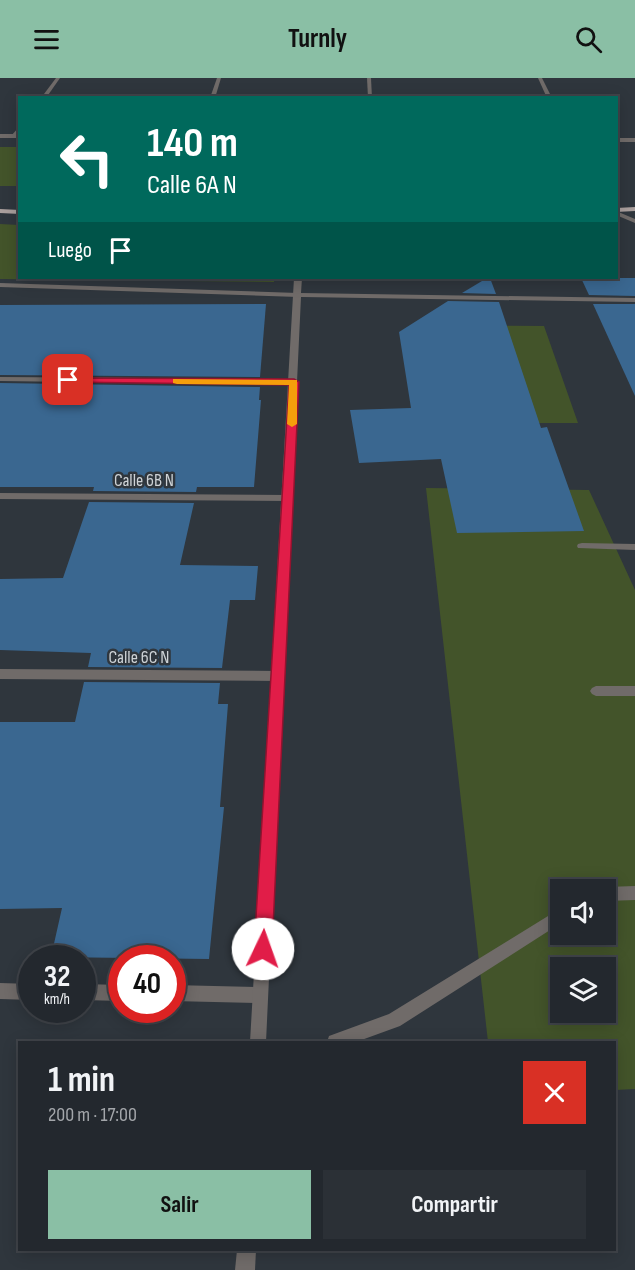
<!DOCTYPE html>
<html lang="es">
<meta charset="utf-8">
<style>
body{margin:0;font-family:"Sofia Sans Condensed",sans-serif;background:#2b3036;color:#f1f3f6;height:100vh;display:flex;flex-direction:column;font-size:22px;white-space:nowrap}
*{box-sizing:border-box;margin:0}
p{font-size:20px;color:#a3a6aa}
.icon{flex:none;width:33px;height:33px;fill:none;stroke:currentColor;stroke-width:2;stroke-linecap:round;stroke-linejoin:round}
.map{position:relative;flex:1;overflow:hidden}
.side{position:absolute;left:18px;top:963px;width:598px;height:210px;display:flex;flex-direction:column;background:#23282e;border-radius:0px;box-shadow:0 3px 15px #0003,0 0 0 2px #40444a}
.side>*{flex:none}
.hud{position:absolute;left:18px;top:18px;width:600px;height:183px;border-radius:0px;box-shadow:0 3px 15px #0003,0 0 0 2px #40444a;background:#00695c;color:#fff;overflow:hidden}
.controls{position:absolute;left:550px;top:801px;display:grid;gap:12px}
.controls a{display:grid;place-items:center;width:66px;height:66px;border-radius:0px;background:#23282e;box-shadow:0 3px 15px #0003,0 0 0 2px #40444a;font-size:30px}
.speed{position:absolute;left:18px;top:867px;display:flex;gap:12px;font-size:30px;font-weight:700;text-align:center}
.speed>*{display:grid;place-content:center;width:78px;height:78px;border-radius:50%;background:#23282e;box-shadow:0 3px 15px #0003,0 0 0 2px #40444a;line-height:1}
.speed small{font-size:15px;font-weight:400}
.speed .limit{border:9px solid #d22;background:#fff;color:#111}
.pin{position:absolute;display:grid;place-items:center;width:51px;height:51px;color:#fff;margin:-26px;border-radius:12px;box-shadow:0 3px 9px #0006}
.me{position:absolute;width:66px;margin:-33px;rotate:3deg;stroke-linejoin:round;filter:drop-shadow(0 0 4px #0008)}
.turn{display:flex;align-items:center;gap:21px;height:126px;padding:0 30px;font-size:27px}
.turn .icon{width:78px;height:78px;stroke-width:2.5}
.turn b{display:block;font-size:42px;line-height:51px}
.then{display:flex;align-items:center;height:57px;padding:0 30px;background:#0003;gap:12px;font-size:22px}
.round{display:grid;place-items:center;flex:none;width:63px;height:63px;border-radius:0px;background:#2b3036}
.overview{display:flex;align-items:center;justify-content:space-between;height:102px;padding:0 30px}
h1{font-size:36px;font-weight:700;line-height:45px}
.action{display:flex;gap:12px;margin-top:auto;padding:12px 30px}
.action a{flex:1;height:69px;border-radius:0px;background:#8abfa5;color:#111;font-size:24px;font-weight:700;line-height:69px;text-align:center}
.action a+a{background:#2b3036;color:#f1f3f6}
header{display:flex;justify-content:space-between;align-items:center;height:78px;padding:0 30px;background:#8abfa5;color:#111;font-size:27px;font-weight:700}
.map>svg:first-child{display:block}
.green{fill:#43542a;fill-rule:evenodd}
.building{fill:#3a6790}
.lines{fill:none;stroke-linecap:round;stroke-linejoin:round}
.minor{fill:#706b69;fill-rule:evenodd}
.tertiary{fill:#706b69;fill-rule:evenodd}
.primary{fill:#aa9f9d;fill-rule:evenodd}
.route{fill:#e11d48;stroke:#92132f;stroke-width:1.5}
.slow{fill:#f59e0b}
.labels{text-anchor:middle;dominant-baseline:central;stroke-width:5;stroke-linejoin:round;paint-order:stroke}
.street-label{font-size:18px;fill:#cdd2d6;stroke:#2f363d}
</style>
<header><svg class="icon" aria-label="menu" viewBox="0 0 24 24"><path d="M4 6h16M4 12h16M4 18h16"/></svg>Turnly<svg class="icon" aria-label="search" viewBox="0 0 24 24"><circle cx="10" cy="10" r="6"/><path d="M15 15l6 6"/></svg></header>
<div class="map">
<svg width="635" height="1192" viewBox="0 0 635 1192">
<rect width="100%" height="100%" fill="#2f363d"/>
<g class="green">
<rect x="0" y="69" width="19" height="39"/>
<polygon points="0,146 19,147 20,200 274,200 274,204 0,201"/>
<polygon points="414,247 544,248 578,345 429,345"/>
<path d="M426,410l163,2 46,100v499l-20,1v-48h-127zM561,812h45v44h-45zM561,890h45v44h-45z"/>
</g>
<g class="building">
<polygon points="487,200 490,200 496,216 462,215"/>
<polygon points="581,200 635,200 635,218 589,217"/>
<polygon points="448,223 499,224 541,350 547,349 584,453 457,455 441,381 359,385 350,332 411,330 399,254"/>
<polygon points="266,226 260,299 0,297 0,227"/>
<polygon points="593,226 635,226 635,318"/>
<polygon points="0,305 260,309 259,322 261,322 254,409 197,409 196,414 93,413 94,409 0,409"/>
<polygon points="89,424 194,425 180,487 258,488 255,522 230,522 222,590 88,589 91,575 0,572 0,501 63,500"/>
<polygon points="84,604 220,605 218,626 228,626 220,729 224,729 209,881 51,879 62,830 0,831 0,644 75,644"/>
</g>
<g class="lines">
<g class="minor">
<polygon points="56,0 60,0 46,20 41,20"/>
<polygon points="217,0 221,0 215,20 210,20"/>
<polygon points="367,0 371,0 372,20 368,20"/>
<polygon points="538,0 542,0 552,20 547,20"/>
<polygon points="20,48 20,53 14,59 10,59"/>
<polygon points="616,133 635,141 635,145 616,137"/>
<polygon points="0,205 298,215 302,217 298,219 0,209"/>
<polygon points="0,299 294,301 298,304 294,307 0,303"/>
<polygon points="0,415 288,417 293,420 288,423 0,421"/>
<polygon points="582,465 635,466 635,472 578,470 577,468 578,466"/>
<polygon points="0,591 277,593 281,595 283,598 281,601 277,603 0,601"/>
<polygon points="596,608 635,608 635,618 596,618 592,616 590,613 592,610"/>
<polygon points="635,808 635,822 606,823 606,812 601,812 606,809"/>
<polygon points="561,830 561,845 400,948 356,964 327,964 329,958 389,936"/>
<polygon points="0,905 32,906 32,922 0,921"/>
<polygon points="82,906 122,907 122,923 82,922"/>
<polygon points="172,907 260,909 266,911 268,917 266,923 260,925 172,923"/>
</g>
<g class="tertiary">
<rect x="0" y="56" width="20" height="4"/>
<rect x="616" y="60" width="19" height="4"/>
<polygon points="294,200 302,200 301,215 635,220 635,224 301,219 266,964 250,964"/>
<polygon points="237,1172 256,1172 255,1192 235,1192"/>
</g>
<g class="primary">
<polygon points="635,129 635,133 616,134 616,130"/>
<polygon points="0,131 20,132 20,136 0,135"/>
</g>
</g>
<polygon class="route" points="64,300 294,301 299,304 272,871 269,877 263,880 257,877 254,871 289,307 68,304 63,302"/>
<polygon class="slow" points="173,301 297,302 297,346 292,349 287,346 289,307 177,306 173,305"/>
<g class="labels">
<g class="street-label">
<text x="144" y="402">Calle 6B N</text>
<text x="139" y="579">Calle 6C N</text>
</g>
</g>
</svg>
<div class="controls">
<a><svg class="icon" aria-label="sound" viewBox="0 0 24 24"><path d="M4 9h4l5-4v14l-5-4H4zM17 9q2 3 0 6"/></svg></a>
<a><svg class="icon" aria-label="layers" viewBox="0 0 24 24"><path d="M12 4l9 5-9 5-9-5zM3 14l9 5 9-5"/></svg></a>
</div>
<div class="speed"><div>32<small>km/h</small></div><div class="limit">40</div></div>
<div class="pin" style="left:68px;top:302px;background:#d93025"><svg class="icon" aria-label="arrive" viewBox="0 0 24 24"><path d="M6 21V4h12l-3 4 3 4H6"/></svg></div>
<svg class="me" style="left:263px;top:871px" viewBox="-20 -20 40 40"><circle r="19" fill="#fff"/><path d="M0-13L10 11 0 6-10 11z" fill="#e11d48"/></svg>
<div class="hud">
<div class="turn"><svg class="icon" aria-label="left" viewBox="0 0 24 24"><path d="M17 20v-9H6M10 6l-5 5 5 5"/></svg><div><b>140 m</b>Calle 6A N</div></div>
<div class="then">Luego<svg class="icon" aria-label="arrive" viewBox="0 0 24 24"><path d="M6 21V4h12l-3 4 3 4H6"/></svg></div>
</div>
<section class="side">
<div class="overview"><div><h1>1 min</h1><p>200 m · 17:00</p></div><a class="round" style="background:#d93025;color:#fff"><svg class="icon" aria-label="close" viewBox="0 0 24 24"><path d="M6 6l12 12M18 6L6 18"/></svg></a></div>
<div class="action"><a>Salir</a><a>Compartir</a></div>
</section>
</div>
